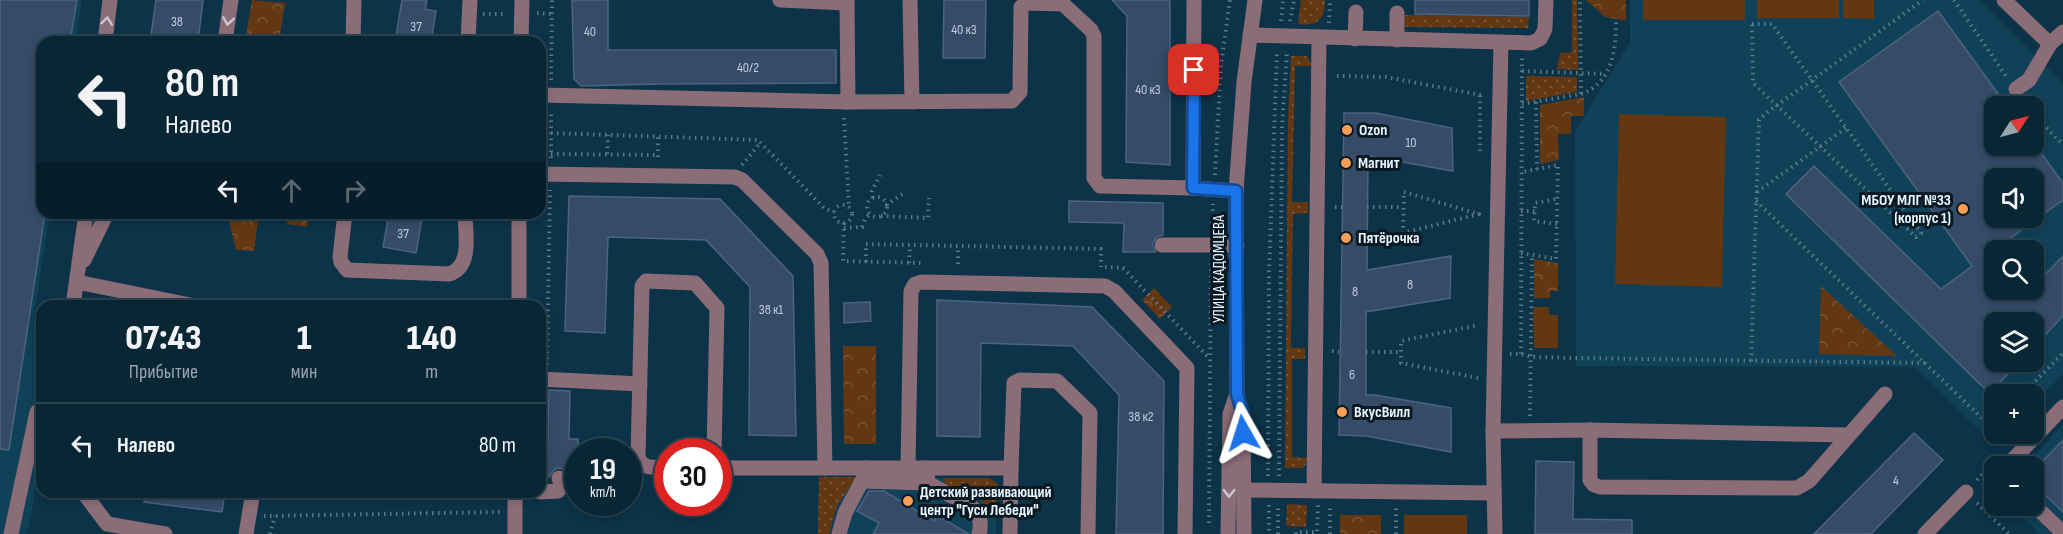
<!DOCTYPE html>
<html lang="ru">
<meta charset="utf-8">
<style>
body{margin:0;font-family:"Sofia Sans Condensed",sans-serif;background:#122e3d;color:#f1f3f6;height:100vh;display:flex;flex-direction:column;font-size:22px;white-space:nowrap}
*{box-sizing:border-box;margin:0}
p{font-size:20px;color:#99a5ad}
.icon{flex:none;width:33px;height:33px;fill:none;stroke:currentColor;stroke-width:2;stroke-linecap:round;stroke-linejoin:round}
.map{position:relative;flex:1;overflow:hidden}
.details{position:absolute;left:36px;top:300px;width:510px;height:198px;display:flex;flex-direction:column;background:#092635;border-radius:18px;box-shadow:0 3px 9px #0003,0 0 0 2px #294350}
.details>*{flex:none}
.hud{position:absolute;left:36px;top:36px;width:510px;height:183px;border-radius:18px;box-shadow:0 3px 9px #0003,0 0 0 2px #294350;background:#092635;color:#f1f3f6;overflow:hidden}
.needle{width:39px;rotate:54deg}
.controls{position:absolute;left:1984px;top:96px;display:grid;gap:12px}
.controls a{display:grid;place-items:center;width:60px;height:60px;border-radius:12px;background:#092635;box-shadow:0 3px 9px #0003,0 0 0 2px #294350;font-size:30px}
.speed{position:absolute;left:564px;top:438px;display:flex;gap:12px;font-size:30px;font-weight:700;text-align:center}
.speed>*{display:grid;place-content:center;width:78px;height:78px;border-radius:50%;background:#092635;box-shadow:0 3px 9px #0003,0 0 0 2px #294350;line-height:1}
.speed small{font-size:15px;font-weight:400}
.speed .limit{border:9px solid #d22;background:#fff;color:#111}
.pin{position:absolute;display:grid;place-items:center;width:51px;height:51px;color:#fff;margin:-26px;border-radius:12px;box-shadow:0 3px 9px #0006}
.me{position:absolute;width:66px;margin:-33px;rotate:354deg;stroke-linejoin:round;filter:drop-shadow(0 0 4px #0008)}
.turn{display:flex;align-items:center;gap:21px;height:126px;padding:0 30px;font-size:27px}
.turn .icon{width:78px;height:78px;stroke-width:2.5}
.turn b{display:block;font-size:42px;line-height:51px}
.lanes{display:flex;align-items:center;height:57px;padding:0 30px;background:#0003;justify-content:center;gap:30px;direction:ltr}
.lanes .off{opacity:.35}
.eta{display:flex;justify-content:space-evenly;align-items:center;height:102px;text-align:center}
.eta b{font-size:36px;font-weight:800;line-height:42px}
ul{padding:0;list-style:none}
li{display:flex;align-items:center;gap:18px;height:84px;padding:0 30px;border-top:2px solid #294350}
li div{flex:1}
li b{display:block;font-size:22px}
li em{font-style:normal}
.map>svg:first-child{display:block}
.built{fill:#0f4158;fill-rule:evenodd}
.grass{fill:url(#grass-dots)}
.forest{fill:url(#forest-crowns)}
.pitch{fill:#643713}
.building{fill:#364b68;stroke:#4c6381;stroke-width:1.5;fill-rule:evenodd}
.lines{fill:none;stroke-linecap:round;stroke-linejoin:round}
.path{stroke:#5c7989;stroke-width:4;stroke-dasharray:1.5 4.5;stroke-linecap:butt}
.minor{stroke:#8b6d78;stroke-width:15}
.oneway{stroke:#c9c7d0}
.route-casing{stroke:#114b97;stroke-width:15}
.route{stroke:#1a73e8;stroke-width:10}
.poi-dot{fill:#fc9d54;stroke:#091922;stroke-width:2}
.labels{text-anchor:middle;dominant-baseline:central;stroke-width:6;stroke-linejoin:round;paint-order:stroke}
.number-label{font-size:14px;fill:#bdccd9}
.poi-label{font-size:16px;font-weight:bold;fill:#eaf7ff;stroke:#091922;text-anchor:start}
.street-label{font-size:16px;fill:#eaf7ff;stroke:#091922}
</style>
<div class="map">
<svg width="2063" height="534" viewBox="0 0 2063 534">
<defs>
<pattern id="grass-dots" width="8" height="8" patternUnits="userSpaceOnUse" patternTransform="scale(1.5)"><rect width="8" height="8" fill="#643713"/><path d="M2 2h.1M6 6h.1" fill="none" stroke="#7a5536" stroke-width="1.8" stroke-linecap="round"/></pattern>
<pattern id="forest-crowns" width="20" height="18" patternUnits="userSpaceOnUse" patternTransform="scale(1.5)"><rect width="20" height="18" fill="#643713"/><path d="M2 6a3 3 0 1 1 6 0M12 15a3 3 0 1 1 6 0" fill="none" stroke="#7a5536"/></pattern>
</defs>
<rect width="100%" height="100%" fill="#0c3347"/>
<g class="built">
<polygon points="0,0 82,0 76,42 42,42 42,213 50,213 33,320 42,333 42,425 32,512 26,534 0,534"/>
<path d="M1630,0h349l84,83v291l-29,30v-10h-39v40h11l-11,11 -81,-78 -338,-1 -1,-235 55,-89zM1995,106h39v40h-39zM1995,178h39v40h-39zM1995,250h39v40h-39zM1995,322h39v40h-39z"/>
<polygon points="2063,425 2063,534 2040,534 2011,506 2034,506 2034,466 2024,466"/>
<polygon points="819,477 989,478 998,484 996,534 818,534"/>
</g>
<g class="grass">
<path d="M1301,0h24c-1,21 -7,26 -27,24z"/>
<polygon points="1572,0 1577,0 1578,70 1557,69 1560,53 1572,52"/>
<polygon points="1404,15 1529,17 1528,28 1405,27"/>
<polygon points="1291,56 1307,56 1312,66 1295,66 1292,202 1308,202 1308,213 1293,214 1291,348 1305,348 1305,359 1292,359 1292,457 1307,458 1306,464 1303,468 1285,468 1288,119"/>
<polygon points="1526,76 1577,77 1577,92 1526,101"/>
<polygon points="819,477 856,477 837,506 829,534 818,534"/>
<path d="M943,478h46l9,6 -2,33 -10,-2 -4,-16c-13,-6 -35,-5 -39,-21z"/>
<polygon points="1287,504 1307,505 1306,527 1286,526"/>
</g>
<g class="forest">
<polygon points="252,0 285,3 279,42 245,42"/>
<polygon points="1586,0 1626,0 1626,21 1605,17"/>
<polygon points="1584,97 1584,116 1571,116 1571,134 1558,134 1559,160 1540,164 1540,105"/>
<polygon points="227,213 259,213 254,251 236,250"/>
<polygon points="289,213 309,213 307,227 287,224"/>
<polygon points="1534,259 1558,263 1558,291 1550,291 1550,298 1534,298"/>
<polygon points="1821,286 1897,356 1819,354"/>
<polygon points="1154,288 1172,307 1160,319 1142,300"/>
<polygon points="843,346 876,346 876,444 844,444"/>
<polygon points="1381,515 1381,534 1340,534 1340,515"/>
</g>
<g class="pitch">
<rect x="1643" y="0" width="102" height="20"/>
<rect x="1757" y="0" width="82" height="18"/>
<polygon points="1843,0 1874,0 1874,19 1843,18"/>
<polygon points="1619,114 1726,117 1722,287 1615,284"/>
<polygon points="1533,307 1549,307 1549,315 1558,315 1558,348 1534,348"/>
<rect x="1404" y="515" width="63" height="19"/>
</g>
<g class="building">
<polygon points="0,0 77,0 70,42 42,42 42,213 45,213 9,450 0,449"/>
<polygon points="156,0 203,0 198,42 150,42"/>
<polygon points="402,0 427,0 425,9 436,11 431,42 395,42"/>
<polygon points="572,0 608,0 608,50 836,50 836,83 659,84 581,86 574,79"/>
<polygon points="944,0 986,0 985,58 943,58"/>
<polygon points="1112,0 1170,0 1170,165 1126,162 1127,16"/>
<polygon points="1415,0 1529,0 1529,16 1415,14"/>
<path d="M1938,11l69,95h-12v40h41l27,37v17l-58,42 6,8h-16v40h39v-4l29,-30v60l-29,31v-25h-39v40h25l-31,31 -203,-199 28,-28 127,123 31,-23 -133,-184zM1995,178h39v40h-39z"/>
<polygon points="1344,113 1376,113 1452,128 1453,171 1368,156 1367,270 1451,256 1450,298 1366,312 1366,395 1375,395 1451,408 1451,452 1366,436 1339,435"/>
<polygon points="569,196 720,199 793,276 796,436 749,435 750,287 706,240 608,237 605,333 565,331"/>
<polygon points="1069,201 1163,203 1163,235 1157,237 1152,244 1156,252 1123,252 1124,223 1069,222"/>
<polygon points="389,213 423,213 416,253 383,247"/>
<polygon points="937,300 1092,307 1164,381 1163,534 1116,534 1119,395 1073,346 981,343 980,437 937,436"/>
<polygon points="870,302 871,321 844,323 844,303"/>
<polygon points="549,390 570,391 569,439 578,439 578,478 569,478 566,471 560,468 555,469 549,477 547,477"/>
<polygon points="1914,433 1943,460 1871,534 1814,534"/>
<polygon points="2063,440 2063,512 2034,484 2034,470"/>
<polygon points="1536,461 1574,462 1573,519 1632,520 1632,534 1535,534"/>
<polygon points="869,491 884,491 934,521 937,515 969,534 873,534 879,523 857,511"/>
<polygon points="145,492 225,492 222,512 144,502"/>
</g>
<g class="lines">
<g class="path">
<polyline points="1954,0 2006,76"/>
<polyline points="537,13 551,14"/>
<polyline points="483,14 506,14"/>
<polyline points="1281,21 1283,0"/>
<polyline points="1290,21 1294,0"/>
<polyline points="1329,23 1330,0"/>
<polygon points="1752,24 1772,24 1921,233 1916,237 1753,83"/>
<polyline points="1522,71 1606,74"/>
<polyline points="1337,76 1386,77 1481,95"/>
<polyline points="551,80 552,0"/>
<path d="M1581,94c32,-11 35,-45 35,-74"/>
<polyline points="1536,102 1537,169"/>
<polyline points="1522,104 1581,94 1580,0"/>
<polyline points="2034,115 2063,145"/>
<polyline points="844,118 849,207"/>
<polyline points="551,133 758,140 825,209 834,212"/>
<polyline points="1480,151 1480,95"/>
<polyline points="551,154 658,155"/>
<polyline points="607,154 608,135"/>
<polyline points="658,157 658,136"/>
<polyline points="551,158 551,112"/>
<polyline points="742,165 761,142"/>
<polyline points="1215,175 1221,64 1230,0"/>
<polygon points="1404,192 1479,214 1403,233"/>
<polyline points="1757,192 1846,128"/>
<circle cx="877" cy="207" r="10"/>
<polyline points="873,198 872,191 880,175"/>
<polyline points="1756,201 1984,420 1989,423 1995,423"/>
<circle cx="843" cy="214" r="9"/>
<polyline points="886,205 904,193"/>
<polyline points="1335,207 1343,207"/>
<polyline points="1367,207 1403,207"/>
<polyline points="1521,211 1535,211"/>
<polyline points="881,216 928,218 929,198"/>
<polyline points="844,223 843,261 923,263"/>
<polyline points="1557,224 1534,221 1535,203 1557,199"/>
<polyline points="844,228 862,227 865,219 870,214"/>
<polyline points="1212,229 1213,204"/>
<polyline points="1521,253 1556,259 1558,165 1522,172"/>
<polyline points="866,262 866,244 1101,249 1101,267"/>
<polyline points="909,263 910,245"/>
<polyline points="958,264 958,246"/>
<polyline points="1105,267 1123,268 1209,358"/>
<polyline points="1332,351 1339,352"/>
<polyline points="1366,352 1401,352"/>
<polyline points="1510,354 1521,354 1531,357 1576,358 1925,363"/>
<polyline points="1521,354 1522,58"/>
<polyline points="1751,361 1759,120 1765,114 1923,0"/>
<polyline points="547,365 550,190"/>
<polyline points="1478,378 1401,363 1401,341 1479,325"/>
<polyline points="2023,394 2063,353"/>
<polyline points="1530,416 1532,255"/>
<polyline points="542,473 546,394"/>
<polyline points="1268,476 1269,273 1277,52"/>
<polyline points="1279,476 1282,127 1287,52"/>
<polyline points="1977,480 1990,466"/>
<polyline points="1977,503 2009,534"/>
<polyline points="1269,505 1269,534"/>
<polyline points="264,516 500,512"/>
<polyline points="1209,523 1211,261"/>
<polyline points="270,534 275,516"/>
<polyline points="1278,534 1278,505"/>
<polyline points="1296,534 1296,532 1317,532 1318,505"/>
<polyline points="1330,534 1330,507"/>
<polyline points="1396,534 1396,508"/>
</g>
<g class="minor">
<polyline points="780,0 847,3"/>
<polyline points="910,0 912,102"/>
<polyline points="2004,0 2050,44 2063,32"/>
<polyline points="1250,35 1531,43 1540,39 1545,29 1546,0"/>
<polyline points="1355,39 1356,12"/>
<polyline points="1397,40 1397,13"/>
<polyline points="105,42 110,0"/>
<polyline points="225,42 231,0"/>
<polyline points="353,42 354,0"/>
<polyline points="468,42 470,0"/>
<polyline points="521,42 522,0"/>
<polyline points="1501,42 1493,431 1590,430 1590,480 1594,485 1600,487 1797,488 1809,481 1885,394"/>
<polyline points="2016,89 2029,80 2050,44"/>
<polyline points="540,95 848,102 847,0"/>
<polyline points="848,102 1012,101 1020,92 1021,7 1027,3 1063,4 1091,30 1094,36 1094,178 1100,186 1193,188 1236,191"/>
<polyline points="540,174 735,177 742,180 817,254 821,263 825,468"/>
<polyline points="1193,188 1194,0"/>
<path d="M345,213l-5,44 1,5 6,8 102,4c24,-7 16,-42 16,-61"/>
<polyline points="1162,245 1237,245"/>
<polyline points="84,260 107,213"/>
<polyline points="77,282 195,306"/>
<polyline points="73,306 86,213"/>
<polyline points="519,306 519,213"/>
<polyline points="540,379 640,384"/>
<polyline points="1590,430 1849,435"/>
<polyline points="1493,431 1495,534"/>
<polyline points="2007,466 2063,407"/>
<path d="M668,467c-12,0 -25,3 -30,-9l4,-172 4,-5 49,2 22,25 -3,144"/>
<polyline points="718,468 1011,468 1014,383 1020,380 1057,381 1090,413 1088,534"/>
<polyline points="908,468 911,291 915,284 921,282 1105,286 1114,291 1187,368 1185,534"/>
<path d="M927,468l1,15 44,24c8,9 10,16 7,27"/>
<polyline points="863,481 928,483"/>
<polyline points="1243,490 1494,493"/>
<polyline points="1314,491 1319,38"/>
<polyline points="83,492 107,524 165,534"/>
<polyline points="540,492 558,491 562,486 559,478"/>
<polyline points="2034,505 2063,533"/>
<polyline points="11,534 37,412 42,408"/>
<polyline points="246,534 253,492"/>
<polyline points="515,534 515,492"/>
<polyline points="839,534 845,513 864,477 866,468"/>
<polyline points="1010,534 1011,468"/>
<polyline points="1228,534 1230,414 1237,394"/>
<polyline points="1244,534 1243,415 1237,394 1236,191 1244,82 1255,0"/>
<polyline points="1925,534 1966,492"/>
</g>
</g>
<defs><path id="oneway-chevron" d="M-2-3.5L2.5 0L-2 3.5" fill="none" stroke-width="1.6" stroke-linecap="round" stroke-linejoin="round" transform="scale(1.5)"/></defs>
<g class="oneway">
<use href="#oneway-chevron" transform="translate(107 21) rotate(-83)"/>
<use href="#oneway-chevron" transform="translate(228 21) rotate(99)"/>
<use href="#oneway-chevron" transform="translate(1229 493) rotate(91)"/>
</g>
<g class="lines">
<g class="route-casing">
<polyline id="route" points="1194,70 1193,188 1236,191 1237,394 1243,414 1243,433"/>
</g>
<use href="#route" class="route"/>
</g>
<g class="poi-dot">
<circle cx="1347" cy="130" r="6"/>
<circle cx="1346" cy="163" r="6"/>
<circle cx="1963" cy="209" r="6"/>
<circle cx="1346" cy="238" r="6"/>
<circle cx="1342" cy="412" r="6"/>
<circle cx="908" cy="501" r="6"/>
</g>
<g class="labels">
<g class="number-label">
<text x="177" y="21">38</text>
<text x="416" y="26">37</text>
<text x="964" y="29">40 к3</text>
<text x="590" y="31">40</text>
<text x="748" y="67">40/2</text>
<text x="1148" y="89">40 к3</text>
<text x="1411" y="142">10</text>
<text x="403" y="233">37</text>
<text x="1410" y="284">8</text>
<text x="1355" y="291">8</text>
<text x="771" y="309">38 к1</text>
<text x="1352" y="374">6</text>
<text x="1141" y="416">38 к2</text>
<text x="1896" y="480">4</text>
</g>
<g class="poi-label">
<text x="1359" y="130">Ozon</text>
<text x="1358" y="163">Магнит</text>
<text x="1951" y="200" text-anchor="end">МБОУ МЛГ №33<tspan x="1951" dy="18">(корпус 1)</tspan></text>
<text x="1358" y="238">Пятёрочка</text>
<text x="1354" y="412">ВкусВилл</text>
<text x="920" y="492">Детский развивающий<tspan x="920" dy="18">центр "Гуси Лебеди"</tspan></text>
</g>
<g class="street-label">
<text transform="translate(1219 269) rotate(-90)">УЛИЦА КАДОМЦЕВА</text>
</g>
</g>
</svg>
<div class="controls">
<a><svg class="needle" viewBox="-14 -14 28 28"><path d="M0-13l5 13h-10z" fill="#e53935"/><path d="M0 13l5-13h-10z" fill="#99a5ad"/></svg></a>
<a><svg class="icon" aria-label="sound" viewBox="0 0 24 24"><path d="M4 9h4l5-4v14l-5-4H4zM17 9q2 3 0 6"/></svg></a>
<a><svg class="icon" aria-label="search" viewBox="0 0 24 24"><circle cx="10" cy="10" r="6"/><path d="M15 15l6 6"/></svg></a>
<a><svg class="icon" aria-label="layers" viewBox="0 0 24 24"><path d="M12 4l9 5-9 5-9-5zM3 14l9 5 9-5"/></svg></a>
<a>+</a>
<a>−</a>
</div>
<div class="speed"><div>19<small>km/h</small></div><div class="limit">30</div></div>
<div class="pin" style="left:1194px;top:70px;background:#d93025"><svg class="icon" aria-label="arrive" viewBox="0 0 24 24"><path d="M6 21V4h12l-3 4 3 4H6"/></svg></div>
<svg class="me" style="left:1243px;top:433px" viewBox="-20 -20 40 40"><path d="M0-17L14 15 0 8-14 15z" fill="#1a73e8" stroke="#fff" stroke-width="4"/></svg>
<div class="hud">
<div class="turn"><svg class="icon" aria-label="left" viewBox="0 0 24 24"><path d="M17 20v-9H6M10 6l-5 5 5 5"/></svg><div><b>80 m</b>Налево</div></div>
<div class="lanes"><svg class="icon" aria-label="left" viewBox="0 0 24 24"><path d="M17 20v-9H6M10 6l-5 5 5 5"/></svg><svg class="icon off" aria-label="ahead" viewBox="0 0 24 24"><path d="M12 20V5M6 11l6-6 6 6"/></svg><svg class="icon off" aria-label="right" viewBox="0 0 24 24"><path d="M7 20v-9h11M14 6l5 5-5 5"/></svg></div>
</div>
<section class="details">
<div class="eta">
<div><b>07:43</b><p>Прибытие</p></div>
<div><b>1</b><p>мин</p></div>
<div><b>140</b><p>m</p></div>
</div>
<ul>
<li><svg class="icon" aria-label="left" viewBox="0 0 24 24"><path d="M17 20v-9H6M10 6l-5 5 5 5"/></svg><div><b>Налево</b></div><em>80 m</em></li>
</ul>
</section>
</div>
